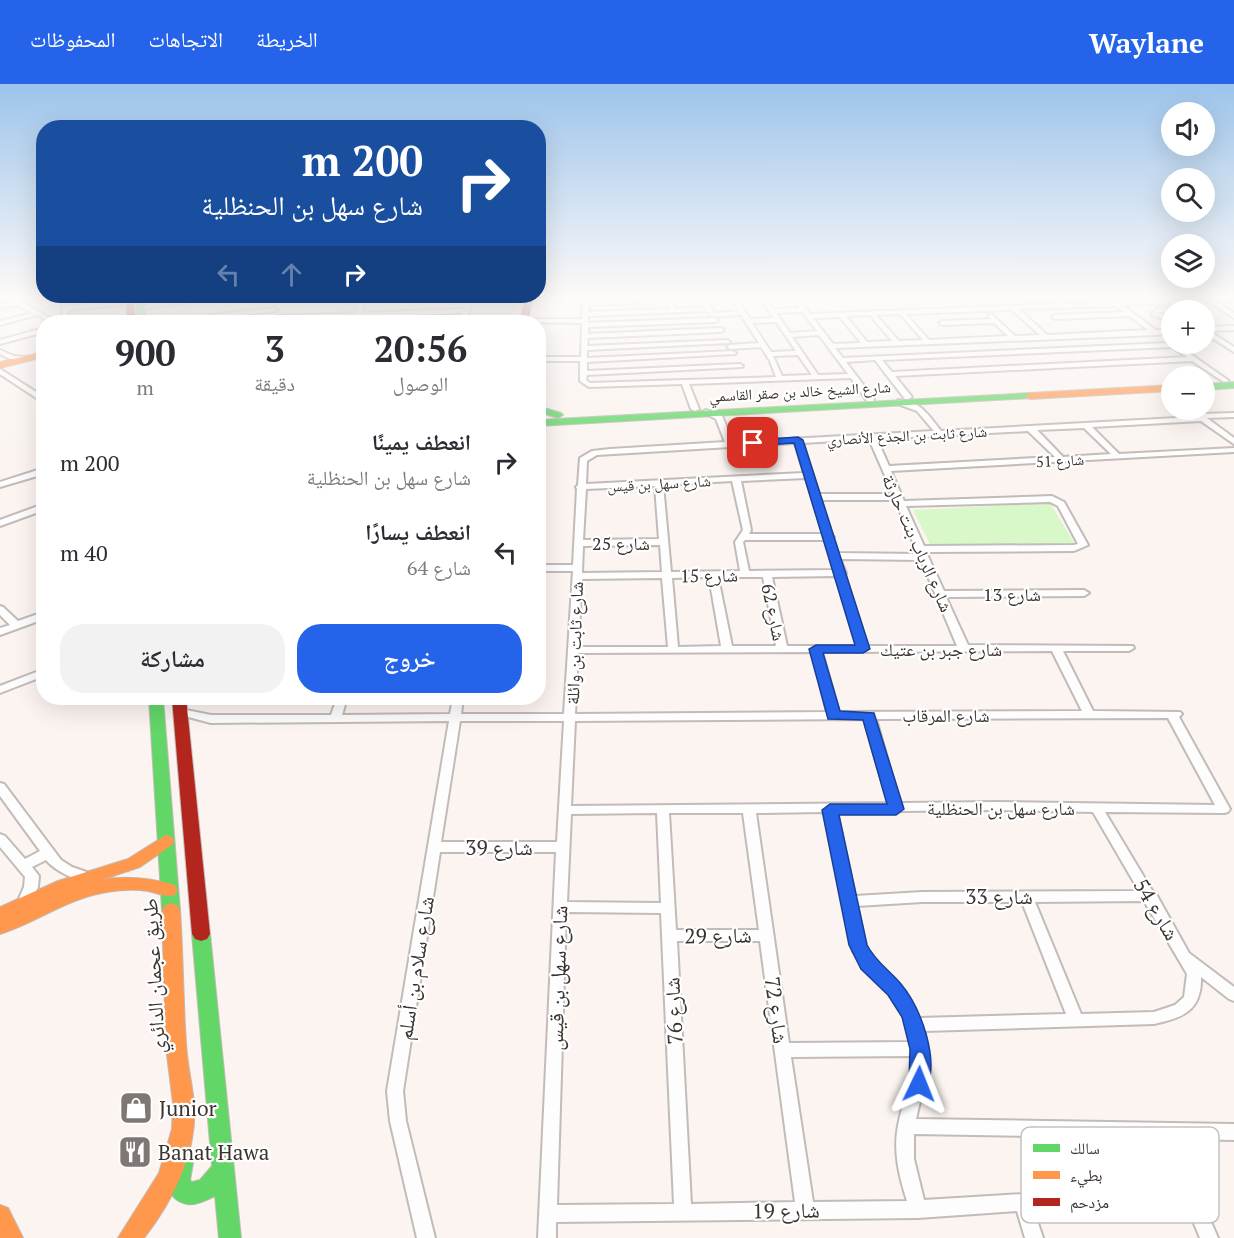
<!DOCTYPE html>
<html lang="ar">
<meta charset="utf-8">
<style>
body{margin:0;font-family:"PT Serif","Noto Naskh Arabic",serif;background:#f2f2f3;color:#2b2b33;direction:rtl;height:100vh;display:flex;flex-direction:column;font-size:22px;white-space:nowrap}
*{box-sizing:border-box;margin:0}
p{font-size:20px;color:#7c7c81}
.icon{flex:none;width:33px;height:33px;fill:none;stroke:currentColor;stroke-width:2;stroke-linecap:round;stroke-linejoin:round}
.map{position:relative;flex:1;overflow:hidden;direction:ltr}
.details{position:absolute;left:36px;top:231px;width:510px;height:390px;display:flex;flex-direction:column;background:#fff;border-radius:24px;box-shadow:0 6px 24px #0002;direction:rtl}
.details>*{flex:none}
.hud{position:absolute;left:36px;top:36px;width:510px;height:183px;border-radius:24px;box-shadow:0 6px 24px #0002;direction:rtl;background:#1a4fa0;color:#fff;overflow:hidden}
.controls{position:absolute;left:1161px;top:18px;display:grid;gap:12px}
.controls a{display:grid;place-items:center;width:54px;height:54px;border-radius:50%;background:#fff;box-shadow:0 6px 24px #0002;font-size:30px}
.pin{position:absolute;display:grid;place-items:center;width:51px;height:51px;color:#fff;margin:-26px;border-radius:12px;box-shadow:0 3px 9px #0006}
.me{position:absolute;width:66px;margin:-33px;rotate:2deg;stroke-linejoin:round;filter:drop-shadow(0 0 4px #0008)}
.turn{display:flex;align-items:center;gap:21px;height:126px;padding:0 24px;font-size:27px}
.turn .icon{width:78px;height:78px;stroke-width:2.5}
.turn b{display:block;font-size:42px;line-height:51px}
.lanes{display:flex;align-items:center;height:57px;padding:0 24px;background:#0003;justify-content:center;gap:30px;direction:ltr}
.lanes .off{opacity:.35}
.eta{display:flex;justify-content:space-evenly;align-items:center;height:102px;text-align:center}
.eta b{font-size:36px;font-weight:600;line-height:42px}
.button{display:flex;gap:12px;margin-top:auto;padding:12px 24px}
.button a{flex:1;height:69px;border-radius:24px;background:#2563eb;color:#fff;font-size:24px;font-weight:600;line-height:69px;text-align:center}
.button a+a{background:#f2f2f3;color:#2b2b33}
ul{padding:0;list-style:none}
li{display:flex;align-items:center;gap:18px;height:90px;padding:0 24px}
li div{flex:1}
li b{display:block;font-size:22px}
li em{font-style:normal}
header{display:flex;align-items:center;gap:36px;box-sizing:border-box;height:84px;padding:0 30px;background:#2563eb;color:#fff}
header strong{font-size:28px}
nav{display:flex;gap:33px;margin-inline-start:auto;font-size:21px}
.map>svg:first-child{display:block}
.green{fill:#d9f8ca}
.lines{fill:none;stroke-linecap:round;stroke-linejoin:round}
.street-casing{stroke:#c2bbb7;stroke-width:4}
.fast-casing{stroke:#c2bbb7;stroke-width:2}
.slow-casing{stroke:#c2bbb7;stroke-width:2}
.jam-casing{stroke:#c2bbb7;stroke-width:2}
.street{fill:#fefdfd;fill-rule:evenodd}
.fast{fill:#63d668;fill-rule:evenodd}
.slow{fill:#ff974d;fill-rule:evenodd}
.jam{fill:#b3261e;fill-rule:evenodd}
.route{fill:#2563eb;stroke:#184099;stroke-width:1.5}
.labels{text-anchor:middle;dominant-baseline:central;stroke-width:4.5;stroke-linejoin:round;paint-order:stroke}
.far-street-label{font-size:15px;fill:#3b332f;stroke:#fff}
.street-label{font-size:18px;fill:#3b332f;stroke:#fff}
.near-street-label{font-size:21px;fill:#3b332f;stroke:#fff}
.near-poi-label{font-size:21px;fill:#3b332f;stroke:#fff;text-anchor:start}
.key{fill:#fff;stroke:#c4c2c1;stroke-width:1.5}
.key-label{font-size:16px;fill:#3b332f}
</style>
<header>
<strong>Waylane</strong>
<nav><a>الخريطة</a><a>الاتجاهات</a><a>المحفوظات</a></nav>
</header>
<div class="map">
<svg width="1234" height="1154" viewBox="0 0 1234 1154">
<rect width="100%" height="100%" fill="#fbf4f0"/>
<polygon class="green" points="1050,419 1075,460 935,461 930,460 913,426"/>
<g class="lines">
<g class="street-casing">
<g id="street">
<path d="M583,211h6v6l47,-2 3,2 -3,2 -47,2 -1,7 82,-3 -6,-14h6l6,14 29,-2 -7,-12h6l10,18 25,-2 -10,-16h6l15,24 24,-1 -16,-23h6l10,14 26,-1 -10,-13h6l14,19 244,-10 -11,-9h7l11,9 50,-2 3,-2 4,2 116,-5v4h-18l18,12v5l-25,-16 -87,3 34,25 16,-1v4l-16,2 -321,13 8,10 324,-15v-2h5v3h4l53,37 -5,1 -32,-21 -297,15 17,21 -4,2h-3l-30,-39 -29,2 28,37 -1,2h-6l-16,-23 -162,6 10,25 -4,2 -4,-2 -9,-25 -93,3 -9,-6v-20h-42v-4h43l1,-34 -59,-1 -2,-1 3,-2h58zM1115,222l9,6 -69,3 -3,2 3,2 74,-3 19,14 -101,5 -28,-26zM1012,226l28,25 -25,1 -24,-22 -3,2 3,3 -49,2 -3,2 3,2 52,-2 14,13 -79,4 -23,-26zM707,227l5,6 29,-2 18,28 -29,2 -3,2 3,2 31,-2 9,14 6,16 -186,6 -4,-3 1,-5 155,-8 1,-1 -3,-2 -153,7v-9l148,-8 1,-1 -3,-2 -146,7v-8l142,-7 1,-1 -3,-2 -140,6 1,-8 133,-6 3,-2 -3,-2 -133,6v-7l127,-5 3,-2 -3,-2 -127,5v-7zM802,228l15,19 -27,2 -14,-20zM900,230l23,26 -24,1 -23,-26zM870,231l22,26 -25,1 -21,-26zM840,233l21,26 -28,1 -20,-26zM776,238l20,29 -25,1 -19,-29zM819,251l29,39 -30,1 -26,-38zM1172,263l15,10 -295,15 -10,-12zM798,271l14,20 -30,1 -9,-20z"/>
<polygon points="47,212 57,212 24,219 57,238 50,238 37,231 0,241 0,237 32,229 17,221 0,224 0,220"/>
<polygon points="64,212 70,212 69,222 119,217 122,219 119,221 68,226 67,238 61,238"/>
<polygon points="311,212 344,212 341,214 270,217 267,215 270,213"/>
<polygon points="359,212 365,212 362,229 463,225 467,212 473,212 466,238 460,238 462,229 277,236 274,234 277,232 356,229"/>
<polygon points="207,213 209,214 209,216 157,222 141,227 138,225 156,218"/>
<polygon points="274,224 277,226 276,227 211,235 208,233 211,231"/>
<polygon points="1158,224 1175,225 1176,226 1160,228 1158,229 1172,234 1172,238 1152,231 1152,229"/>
<polygon points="120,233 122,234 122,236 89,238 92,236"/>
<polygon points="1234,242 1234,246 1209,247 1234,263 1234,268 1204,249 1204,243"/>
<polygon points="44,244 44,248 0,260 0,256"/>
<path d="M0,266l14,6 12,1 3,2c-9,5 -20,0 -29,-5z"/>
<polygon points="0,285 44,313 44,319 0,290"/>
<polygon points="1163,303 1172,307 1172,313 1161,306 1159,305"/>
<path d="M898,316c22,0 31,16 43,31l254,-14 -8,-7h7l6,4 34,-1v4l-27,1 27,20v6l-33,-23 -109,6 27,27 115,-6v4l-343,19 13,30 148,-5 12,6 24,43 -14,6 -148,1 18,39 140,-1 5,3 -5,3 -138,1 22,48 165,1 1,2 -5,3h-66l30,60 87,1 2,2 -3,3 51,92 -2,3 -4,1 -119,-1 48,80h2l34,61 45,34v14l-5,-2 -28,-22c1,34 -19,41 -47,47l-230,7c9,33 -1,56 -8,88l318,5v16l-59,-1 43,99h-18l-41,-100 -245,-4v25l10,41 99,-6 6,2 14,42h-18l-8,-27 -99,7 -362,4v16h-18l18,-386h-116l-37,239 3,30 29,117h-18l-27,-117 -3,-30 62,-370 -238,2 -34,-9 -2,-2 6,-3 30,6h120l6,-17h10l-5,17 108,-1 3,-16h10l-2,16h103l9,-143h-35v-6h35l4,-76 -1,-2 2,-2 2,-27 12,-7 18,-2 115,-7 -9,-23 -14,-7 4,-2 16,6 11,26 201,-11 -17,-20 -19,-7zM1084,344l27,26 -48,3 -26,-27zM1028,347l27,26 -166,9 -12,-27zM869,355l24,55h-74l-16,-51zM795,359l9,30 -218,11 1,-23 10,-6zM806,394l17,56h-74l2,-4 -10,-49zM732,397l11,49 -8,12 5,29 -69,1 -8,-87zM655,402l4,53 -76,1 3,-51zM821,416h74l23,54 -80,-1 -5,-14 1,-2 -2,-2zM1050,418l8,4 20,38 -5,1 -149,1 -18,-40zM745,456h80l9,30 -85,1 -6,-29zM660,461l2,27 -80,1 1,-27zM840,475l81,1 36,86h-90l-22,-71 1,-2zM836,492l21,70h-70l-15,-69zM709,493l12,69 -43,1 -6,-69zM718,493h45l13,69h-44zM662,494l6,69h-90l4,-68zM1052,567l30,60 -243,1 -17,-60zM812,568l15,60 -252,2 3,-61zM1168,634l47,87 -219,-3 -96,1 -24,-84zM864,635l24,84 -317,3 4,-85zM460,637h104l-7,121h-116zM996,726l97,2 46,79 -217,1 -67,4 -18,-84 54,-1 5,2 5,-2zM824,728l29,139c9,16 21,27 34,40 13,15 21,32 24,51l-122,1 -33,-230zM657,729l4,90 -94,-1 4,-88zM669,729h74l16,117h-83zM1144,817l43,73 -3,23 -9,8 -21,7 -73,2 -46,-112zM922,818h100l44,112 -147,4 -16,-28 -29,-30 -7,-10 -10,-44zM566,828l95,1 13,291 -117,1zM677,857h83l35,261 -104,2zM913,972c0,24 -11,46 -15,70 -5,25 1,50 9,75l-94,1 -22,-145z"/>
<polygon points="41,385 44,385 44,390 0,403 0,398"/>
<polygon points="41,421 44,421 44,426 0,442 0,436"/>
<polygon points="0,522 3,523 18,537 44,528 44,535 0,551 0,544 10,541 0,531"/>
<polygon points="44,585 44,592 0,609 0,602"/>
<path d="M0,699l4,1 57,76 11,7 23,8 2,3 -2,3c-14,4 -41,-11 -49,-21l-14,7 7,9 -1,11 -9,20 -5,1 -5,-1 -2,-4 7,-16 1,-10 -25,-30v-13l5,2 20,23 15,-8 -40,-55z"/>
</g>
</g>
<g class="fast-casing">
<g id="fast">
<polygon points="136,212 144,212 146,238 138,238"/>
<polygon points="1234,298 1234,304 1204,306 1204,300"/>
<polygon points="1030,309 1033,310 1033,314 538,342 538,336"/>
<polygon points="538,322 561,329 563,331 558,334 538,328"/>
<polygon points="149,614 163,614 180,826 177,831 171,833 165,831 162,826"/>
<path d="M201,843l6,2 3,5 31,304h-22l-4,-42c-8,4 -20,10 -28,8 -25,-5 -20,-31 -13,-48l8,-3 8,3 3,7 -3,17 2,2 8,-2 12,-14 -20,-232 3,-5z"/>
</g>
</g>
<g class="slow-casing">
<g id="slow">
<polygon points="44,268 44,273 0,284 0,278"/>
<polygon points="1172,301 1172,307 1030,315 1025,312 1030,309"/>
<path d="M166,751l6,2 2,4 -2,4 -32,22 -39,13c26,-5 49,-2 74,5l3,5 -3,5c-9,3 -17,-2 -27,-4 -14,-2 -31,-1 -46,2 -37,7 -67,30 -102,41v-27l58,-26 70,-22z"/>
<path d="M171,819l6,2 3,5c3,44 3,89 6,133 1,21 6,40 8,60 4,48 -21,98 -50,135h-26l41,-65 13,-44 1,-26 -7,-56 -4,-137 3,-5z"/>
<polygon points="0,1121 8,1124 23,1154 0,1154"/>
</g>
</g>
<g class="jam-casing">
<g id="jam">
<polygon points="126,212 134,212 135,238 127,238"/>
<polygon points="525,212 533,212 528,238 520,238"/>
<polygon points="172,614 186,614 210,850 207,855 201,857 195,855 192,850"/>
</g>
</g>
<use href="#street" class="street"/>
<use href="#fast" class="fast"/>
<use href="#slow" class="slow"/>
<use href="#jam" class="jam"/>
</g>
<linearGradient id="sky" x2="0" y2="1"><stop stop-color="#9dc4eb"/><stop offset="0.57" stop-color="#fdfaf8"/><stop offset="1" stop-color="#fdfaf8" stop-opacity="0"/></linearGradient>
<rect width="1234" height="373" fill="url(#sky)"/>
<path class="route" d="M798,353l5,3 67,209 -7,4h-40l17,58 34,2 30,96 -8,6h-57l28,130c9,17 22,25 34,39 20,24 39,76 25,106l-7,3 -7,-3 -3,-6 1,-35 -8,-32 -14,-22 -27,-26 -12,-24 -27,-135 8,-6h57l-24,-84 -35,-1 -19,-70 7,-4h39l-61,-202 -41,3 -5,-3 5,-3z"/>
<defs>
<g id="shop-square" transform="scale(1.725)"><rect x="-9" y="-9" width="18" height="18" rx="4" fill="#7e7773" stroke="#fff"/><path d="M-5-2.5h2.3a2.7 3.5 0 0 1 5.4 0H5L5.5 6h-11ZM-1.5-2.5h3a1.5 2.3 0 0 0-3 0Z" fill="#fff"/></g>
<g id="restaurant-square" transform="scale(1.725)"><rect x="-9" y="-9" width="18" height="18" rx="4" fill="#7e7773" stroke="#fff"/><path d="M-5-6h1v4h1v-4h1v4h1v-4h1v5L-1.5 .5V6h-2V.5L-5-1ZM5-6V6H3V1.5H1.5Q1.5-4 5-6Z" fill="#fff"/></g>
</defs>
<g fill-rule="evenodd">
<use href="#shop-square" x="136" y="1024"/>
<use href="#restaurant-square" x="135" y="1068"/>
</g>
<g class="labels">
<g class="far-street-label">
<text transform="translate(800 307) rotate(-3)">شارع الشيخ خالد بن صقر القاسمي</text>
<text transform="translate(907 351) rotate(-3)">شارع ثابت بن الجذع الأنصاري</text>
<text transform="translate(1060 376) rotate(-3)">شارع 51</text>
<text transform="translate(659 399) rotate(-3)">شارع سهل بن قيس</text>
</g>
<g class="street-label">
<text x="621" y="459">شارع 25</text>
<text transform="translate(918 459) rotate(66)">شارع الرباب بنت حارثة</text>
<text transform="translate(709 491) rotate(-1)">شارع 15</text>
<text x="1012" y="510">شارع 13</text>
<text transform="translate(774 528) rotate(78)">شارع 62</text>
<text transform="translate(574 559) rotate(-88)">شارع ثابت بن وائلة</text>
<text x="941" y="565">شارع جبر بن عتيك</text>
<text x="946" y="631">شارع المرقاب</text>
<text x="1001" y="724">شارع سهل بن الحنظلية</text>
</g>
<g class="near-street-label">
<text x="499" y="763">شارع 39</text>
<text x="999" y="812">شارع 33</text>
<text transform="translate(1157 825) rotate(59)">شارع 54</text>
<text transform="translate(718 851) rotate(-1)">شارع 29</text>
<text transform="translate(415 884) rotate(-81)">شارع سلام بن أسلم</text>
<text transform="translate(153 892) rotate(-93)">طريق عجمان الدائري</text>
<text transform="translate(557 894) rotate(-88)">شارع سهل بن قيس</text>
<text transform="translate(777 926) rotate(82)">شارع 72</text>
<text transform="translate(673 927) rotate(-93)">شارع 76</text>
<text transform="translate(786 1126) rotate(-1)">شارع 19</text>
</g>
<g class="near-poi-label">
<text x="159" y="1024">Junior</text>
<text x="158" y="1068">Banat Hawa</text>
</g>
</g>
<rect x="1021" y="1043" width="198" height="96" rx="9" class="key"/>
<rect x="1033" y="1060" width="27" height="8" fill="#63d668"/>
<rect x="1033" y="1087" width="27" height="8" fill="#ff974d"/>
<rect x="1033" y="1114" width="27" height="8" fill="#b3261e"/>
<g class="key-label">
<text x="1070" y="1070">سالك</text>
<text x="1070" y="1097">بطيء</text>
<text x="1070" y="1124">مزدحم</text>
</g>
</svg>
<div class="controls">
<a><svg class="icon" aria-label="sound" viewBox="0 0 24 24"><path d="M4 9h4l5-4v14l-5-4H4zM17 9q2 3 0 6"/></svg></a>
<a><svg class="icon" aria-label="search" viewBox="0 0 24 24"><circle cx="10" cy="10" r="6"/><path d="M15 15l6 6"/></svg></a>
<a><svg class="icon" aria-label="layers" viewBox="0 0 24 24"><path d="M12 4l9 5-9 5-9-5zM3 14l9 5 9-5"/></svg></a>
<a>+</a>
<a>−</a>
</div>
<div class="pin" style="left:753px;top:359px;background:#d93025"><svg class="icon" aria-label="arrive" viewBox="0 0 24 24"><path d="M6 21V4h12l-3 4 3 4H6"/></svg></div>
<svg class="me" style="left:919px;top:1000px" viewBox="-20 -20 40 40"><path d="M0-17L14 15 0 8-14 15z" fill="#2563eb" stroke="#fff" stroke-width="4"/></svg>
<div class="hud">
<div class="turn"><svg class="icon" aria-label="right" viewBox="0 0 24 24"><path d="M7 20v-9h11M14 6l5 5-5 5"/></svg><div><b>200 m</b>شارع سهل بن الحنظلية</div></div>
<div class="lanes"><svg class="icon off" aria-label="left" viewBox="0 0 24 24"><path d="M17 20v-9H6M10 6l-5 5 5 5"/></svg><svg class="icon off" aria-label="ahead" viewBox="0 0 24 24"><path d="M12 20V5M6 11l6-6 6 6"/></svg><svg class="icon" aria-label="right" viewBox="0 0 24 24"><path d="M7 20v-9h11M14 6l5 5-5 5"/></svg></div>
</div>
<section class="details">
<div class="eta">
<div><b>20:56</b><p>الوصول</p></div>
<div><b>3</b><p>دقيقة</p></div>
<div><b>900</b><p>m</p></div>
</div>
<ul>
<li><svg class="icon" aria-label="right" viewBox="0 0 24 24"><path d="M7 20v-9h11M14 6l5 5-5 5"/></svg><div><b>انعطف يمينًا</b><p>شارع سهل بن الحنظلية</p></div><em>200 m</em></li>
<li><svg class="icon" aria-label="left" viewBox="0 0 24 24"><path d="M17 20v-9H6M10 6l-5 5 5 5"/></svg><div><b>انعطف يسارًا</b><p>شارع 64</p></div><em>40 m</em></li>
</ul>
<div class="button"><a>خروج</a><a>مشاركة</a></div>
</section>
</div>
